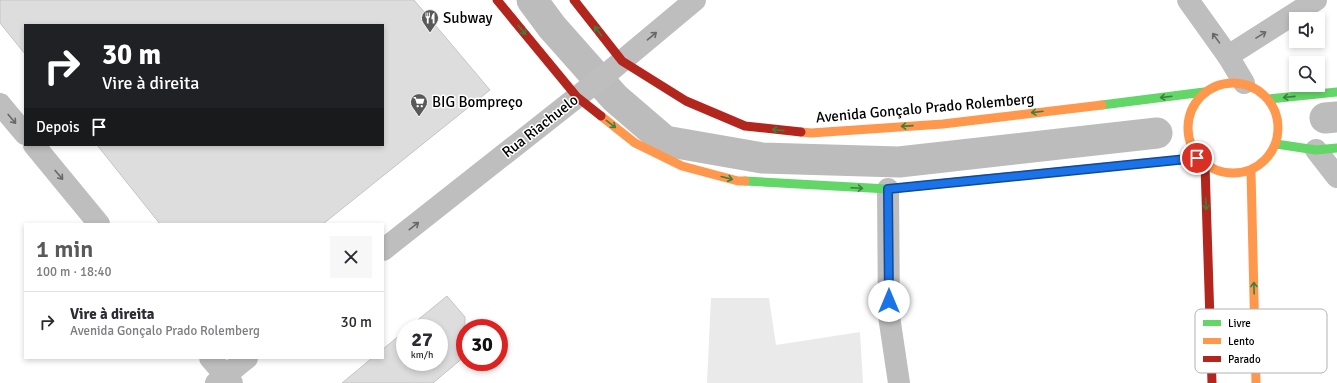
<!DOCTYPE html>
<html lang="pt">
<meta charset="utf-8">
<style>
body{margin:0;font-family:Signika,sans-serif;background:#f7f7f7;color:#2b2b33;height:100vh;display:flex;flex-direction:column;font-size:15px;white-space:nowrap}
*{box-sizing:border-box;margin:0}
p{font-size:13px;color:#7c7c81}
.icon{flex:none;width:22px;height:22px;fill:none;stroke:currentColor;stroke-width:2;stroke-linecap:round;stroke-linejoin:round}
.map{position:relative;flex:1;overflow:hidden}
.details{position:absolute;left:24px;top:223px;width:360px;height:136px;display:flex;flex-direction:column;background:#fff;border-radius:0px;box-shadow:0 2px 6px #0003}
.details>*{flex:none}
.top-card{position:absolute;left:24px;top:24px;width:360px;height:122px;border-radius:0px;box-shadow:0 2px 6px #0003;background:#202124;color:#fff;overflow:hidden}
.buttons{position:absolute;left:1289px;top:12px;display:grid;gap:8px}
.buttons a{display:grid;place-items:center;width:36px;height:36px;border-radius:0px;background:#fff;box-shadow:0 2px 6px #0003;font-size:20px}
.speed{position:absolute;left:396px;top:319px;display:flex;gap:8px;font-size:20px;font-weight:700;text-align:center}
.speed>*{display:grid;place-content:center;width:52px;height:52px;border-radius:50%;background:#fff;box-shadow:0 2px 6px #0003;line-height:1}
.speed small{font-size:10px;font-weight:400}
.speed .limit{border:6px solid #d22;background:#fff;color:#111}
.pin{position:absolute;display:grid;place-items:center;width:34px;height:34px;color:#fff;margin:-17px;border:2px solid #fff;border-radius:50%;box-shadow:0 1px 4px #0007}
.me{position:absolute;width:44px;margin:-22px;rotate:0deg;stroke-linejoin:round;filter:drop-shadow(0 0 3px #0008)}
.turn{display:flex;align-items:center;gap:14px;height:84px;padding:0 12px;font-size:18px}
.turn .icon{width:52px;height:52px;stroke-width:2.5}
.turn b{display:block;font-size:28px;line-height:34px}
.then{display:flex;align-items:center;height:38px;padding:0 12px;background:#0003;gap:8px;font-size:15px}
.round{display:grid;place-items:center;flex:none;width:42px;height:42px;border-radius:0px;background:#f7f7f7}
.summary{display:flex;align-items:center;justify-content:space-between;height:68px;padding:0 12px}
h1{font-size:24px;font-weight:600;line-height:30px;color:#595959}
ul{padding:0;list-style:none}
li{display:flex;align-items:center;gap:12px;height:60px;padding:0 12px;border-top:1px solid #e1e1e2}
li div{flex:1}
li b{display:block;font-size:15px}
li em{font-style:normal}
.map>svg:first-child{display:block}
.green{fill:#eaeaea}
.lines{fill:none;stroke-linecap:round;stroke-linejoin:round}
.canal{stroke:#bcbcbc;stroke-width:31}
.building{fill:#ddd;stroke:#c5c5c5}
.street{stroke:#bebebe;stroke-width:22}
.fast{stroke:#63d668;stroke-width:9}
.slow{stroke:#ff974d;stroke-width:9}
.jam{stroke:#b3261e;stroke-width:9}
.oneway{stroke:#3b803e}
.oneway2{stroke:#686868}
.route-casing{stroke:#114b97;stroke-width:10}
.route{stroke:#1a73e8;stroke-width:7}
.labels{text-anchor:middle;dominant-baseline:central;stroke-width:3;stroke-linejoin:round;paint-order:stroke}
.poi-label{font-size:15px;fill:#000;stroke:#fff;text-anchor:start}
.street-label{font-size:15px;fill:#000;stroke:#fff}
.key{fill:#fff;stroke:#b2b2b2;stroke-width:1}
.key-label{font-size:11px;fill:#000}
</style>
<div class="map">
<svg width="1337" height="383" viewBox="0 0 1337 383">
<rect width="100%" height="100%" fill="#fff"/>
<polygon class="green" points="711,298 769,298 776,345 860,332 863,383 707,383"/>
<g class="lines">
<g class="canal">
<polyline points="532,0 552,27 615,98 665,141 762,158 899,162 1157,133"/>
<polyline points="1325,118 1337,117"/>
</g>
</g>
<g class="building">
<polygon points="0,0 414,0 490,90 323,224 160,224 97,145 383,145 383,25 25,25 25,54 0,23"/>
<polygon points="447,296 465,317 465,356 433,383 342,383 372,358 383,358 383,349 405,331 405,362 439,362 439,328 408,328"/>
</g>
<g class="lines">
<g class="street">
<polyline points="1188,0 1228,56 1244,83"/>
<polyline points="1228,56 1316,0"/>
<polyline points="0,104 25,134"/>
<polyline points="34,145 99,224"/>
<polyline points="1316,150 1337,177"/>
<polyline points="888,189 889,316 899,383"/>
<polyline points="383,250 610,71 695,0"/>
<polyline points="210,358 232,383"/>
<polyline points="216,383 247,358"/>
</g>
<g class="fast">
<polyline points="1269,99 1337,92"/>
<polyline points="1102,105 1204,92"/>
<polyline points="1276,144 1316,150 1337,148"/>
<polyline points="745,181 888,189 986,179"/>
</g>
<g class="slow">
<circle cx="1233" cy="128" r="45"/>
<polyline points="601,116 635,143 682,166 738,181 745,181"/>
<polyline points="801,132 811,133 943,124 1102,105"/>
<polyline points="1251,171 1256,383"/>
<polyline points="986,179 1197,158"/>
</g>
<g class="jam">
<polyline points="497,0 577,97 601,116"/>
<polyline points="574,0 622,61 686,101 745,126 801,132"/>
<polyline points="1205,165 1212,383"/>
</g>
</g>
<defs><path id="oneway-shaft" d="M-6 0H5M1.5-3L5.5 0L1.5 3" fill="none" stroke-width="1.6" stroke-linecap="round" stroke-linejoin="round"/></defs>
<g class="oneway">
<use href="#oneway-shaft" transform="translate(522 30) rotate(51)"/>
<use href="#oneway-shaft" transform="translate(598 31) rotate(-128)"/>
<use href="#oneway-shaft" transform="translate(1166 97) rotate(173)"/>
<use href="#oneway-shaft" transform="translate(1289 97) rotate(174)"/>
<use href="#oneway-shaft" transform="translate(1037 112) rotate(173)"/>
<use href="#oneway-shaft" transform="translate(611 124) rotate(38)"/>
<use href="#oneway-shaft" transform="translate(907 126) rotate(176)"/>
<use href="#oneway-shaft" transform="translate(778 130) rotate(-174)"/>
<use href="#oneway-shaft" transform="translate(727 178) rotate(15)"/>
<use href="#oneway-shaft" transform="translate(857 188) rotate(3)"/>
<use href="#oneway-shaft" transform="translate(1206 204) rotate(88)"/>
<use href="#oneway-shaft" transform="translate(1254 288) rotate(-91)"/>
</g>
<g class="oneway2">
<use href="#oneway-shaft" transform="translate(1261 35) rotate(-32)"/>
<use href="#oneway-shaft" transform="translate(652 36) rotate(-40)"/>
<use href="#oneway-shaft" transform="translate(1216 38) rotate(-126)"/>
<use href="#oneway-shaft" transform="translate(12 119) rotate(50)"/>
<use href="#oneway-shaft" transform="translate(59 175) rotate(50)"/>
<use href="#oneway-shaft" transform="translate(414 226) rotate(-38)"/>
</g>
<g class="lines">
<g class="route-casing">
<polyline id="route" points="889,301 888,189 1197,158"/>
</g>
<use href="#route" class="route"/>
</g>
<defs>
<g id="restaurant-pin" transform="scale(0.9)"><path d="M0 17L-7.5 6A9.5 9.5 0 1 1 7.5 6Z" fill="#595959" stroke="#fff"/><path d="M-5-6h1v4h1v-4h1v4h1v-4h1v5L-1.5 .5V6h-2V.5L-5-1ZM5-6V6H3V1.5H1.5Q1.5-4 5-6Z" fill="#fff"/></g>
<g id="supermarket-pin" transform="scale(0.9)"><path d="M0 17L-7.5 6A9.5 9.5 0 1 1 7.5 6Z" fill="#595959" stroke="#fff"/><path d="M-6-5.5h2.5l.6 2H6L4.5 2H-2.5L-4.4-4H-6ZM-1.5 3.2a1.3 1.3 0 1 0 .1 0ZM3 3.2a1.3 1.3 0 1 0 .1 0Z" fill="#fff"/></g>
</defs>
<g fill-rule="evenodd">
<use href="#restaurant-pin" x="430" y="18"/>
<use href="#supermarket-pin" x="419" y="102"/>
</g>
<g class="labels">
<g class="poi-label">
<text x="443" y="18">Subway</text>
<text x="432" y="102">BIG Bompreço</text>
</g>
<g class="street-label">
<text transform="translate(925 108) rotate(-5)">Avenida Gonçalo Prado Rolemberg</text>
<text transform="translate(540 126) rotate(-38)">Rua Riachuelo</text>
</g>
</g>
<rect x="1195" y="309" width="132" height="64" rx="6" class="key"/>
<rect x="1203" y="320" width="18" height="6" fill="#63d668"/>
<rect x="1203" y="338" width="18" height="6" fill="#ff974d"/>
<rect x="1203" y="356" width="18" height="6" fill="#b3261e"/>
<g class="key-label">
<text x="1228" y="327">Livre</text>
<text x="1228" y="345">Lento</text>
<text x="1228" y="363">Parado</text>
</g>
</svg>
<div class="buttons">
<a><svg class="icon" aria-label="sound" viewBox="0 0 24 24"><path d="M4 9h4l5-4v14l-5-4H4zM17 9q2 3 0 6"/></svg></a>
<a><svg class="icon" aria-label="search" viewBox="0 0 24 24"><circle cx="10" cy="10" r="6"/><path d="M15 15l6 6"/></svg></a>
</div>
<div class="speed"><div>27<small>km/h</small></div><div class="limit">30</div></div>
<div class="pin" style="left:1197px;top:158px;background:#d93025"><svg class="icon" aria-label="arrive" viewBox="0 0 24 24"><path d="M6 21V4h12l-3 4 3 4H6"/></svg></div>
<svg class="me" style="left:889px;top:301px" viewBox="-20 -20 40 40"><circle r="19" fill="#fff"/><path d="M0-13L10 11 0 6-10 11z" fill="#1a73e8"/></svg>
<div class="top-card">
<div class="turn"><svg class="icon" aria-label="right" viewBox="0 0 24 24"><path d="M7 20v-9h11M14 6l5 5-5 5"/></svg><div><b>30 m</b>Vire à direita</div></div>
<div class="then">Depois<svg class="icon" aria-label="arrive" viewBox="0 0 24 24"><path d="M6 21V4h12l-3 4 3 4H6"/></svg></div>
</div>
<section class="details">
<div class="summary"><div><h1>1 min</h1><p>100 m · 18:40</p></div><a class="round"><svg class="icon" aria-label="close" viewBox="0 0 24 24"><path d="M6 6l12 12M18 6L6 18"/></svg></a></div>
<ul>
<li><svg class="icon" aria-label="right" viewBox="0 0 24 24"><path d="M7 20v-9h11M14 6l5 5-5 5"/></svg><div><b>Vire à direita</b><p>Avenida Gonçalo Prado Rolemberg</p></div><em>30 m</em></li>
</ul>
</section>
</div>
